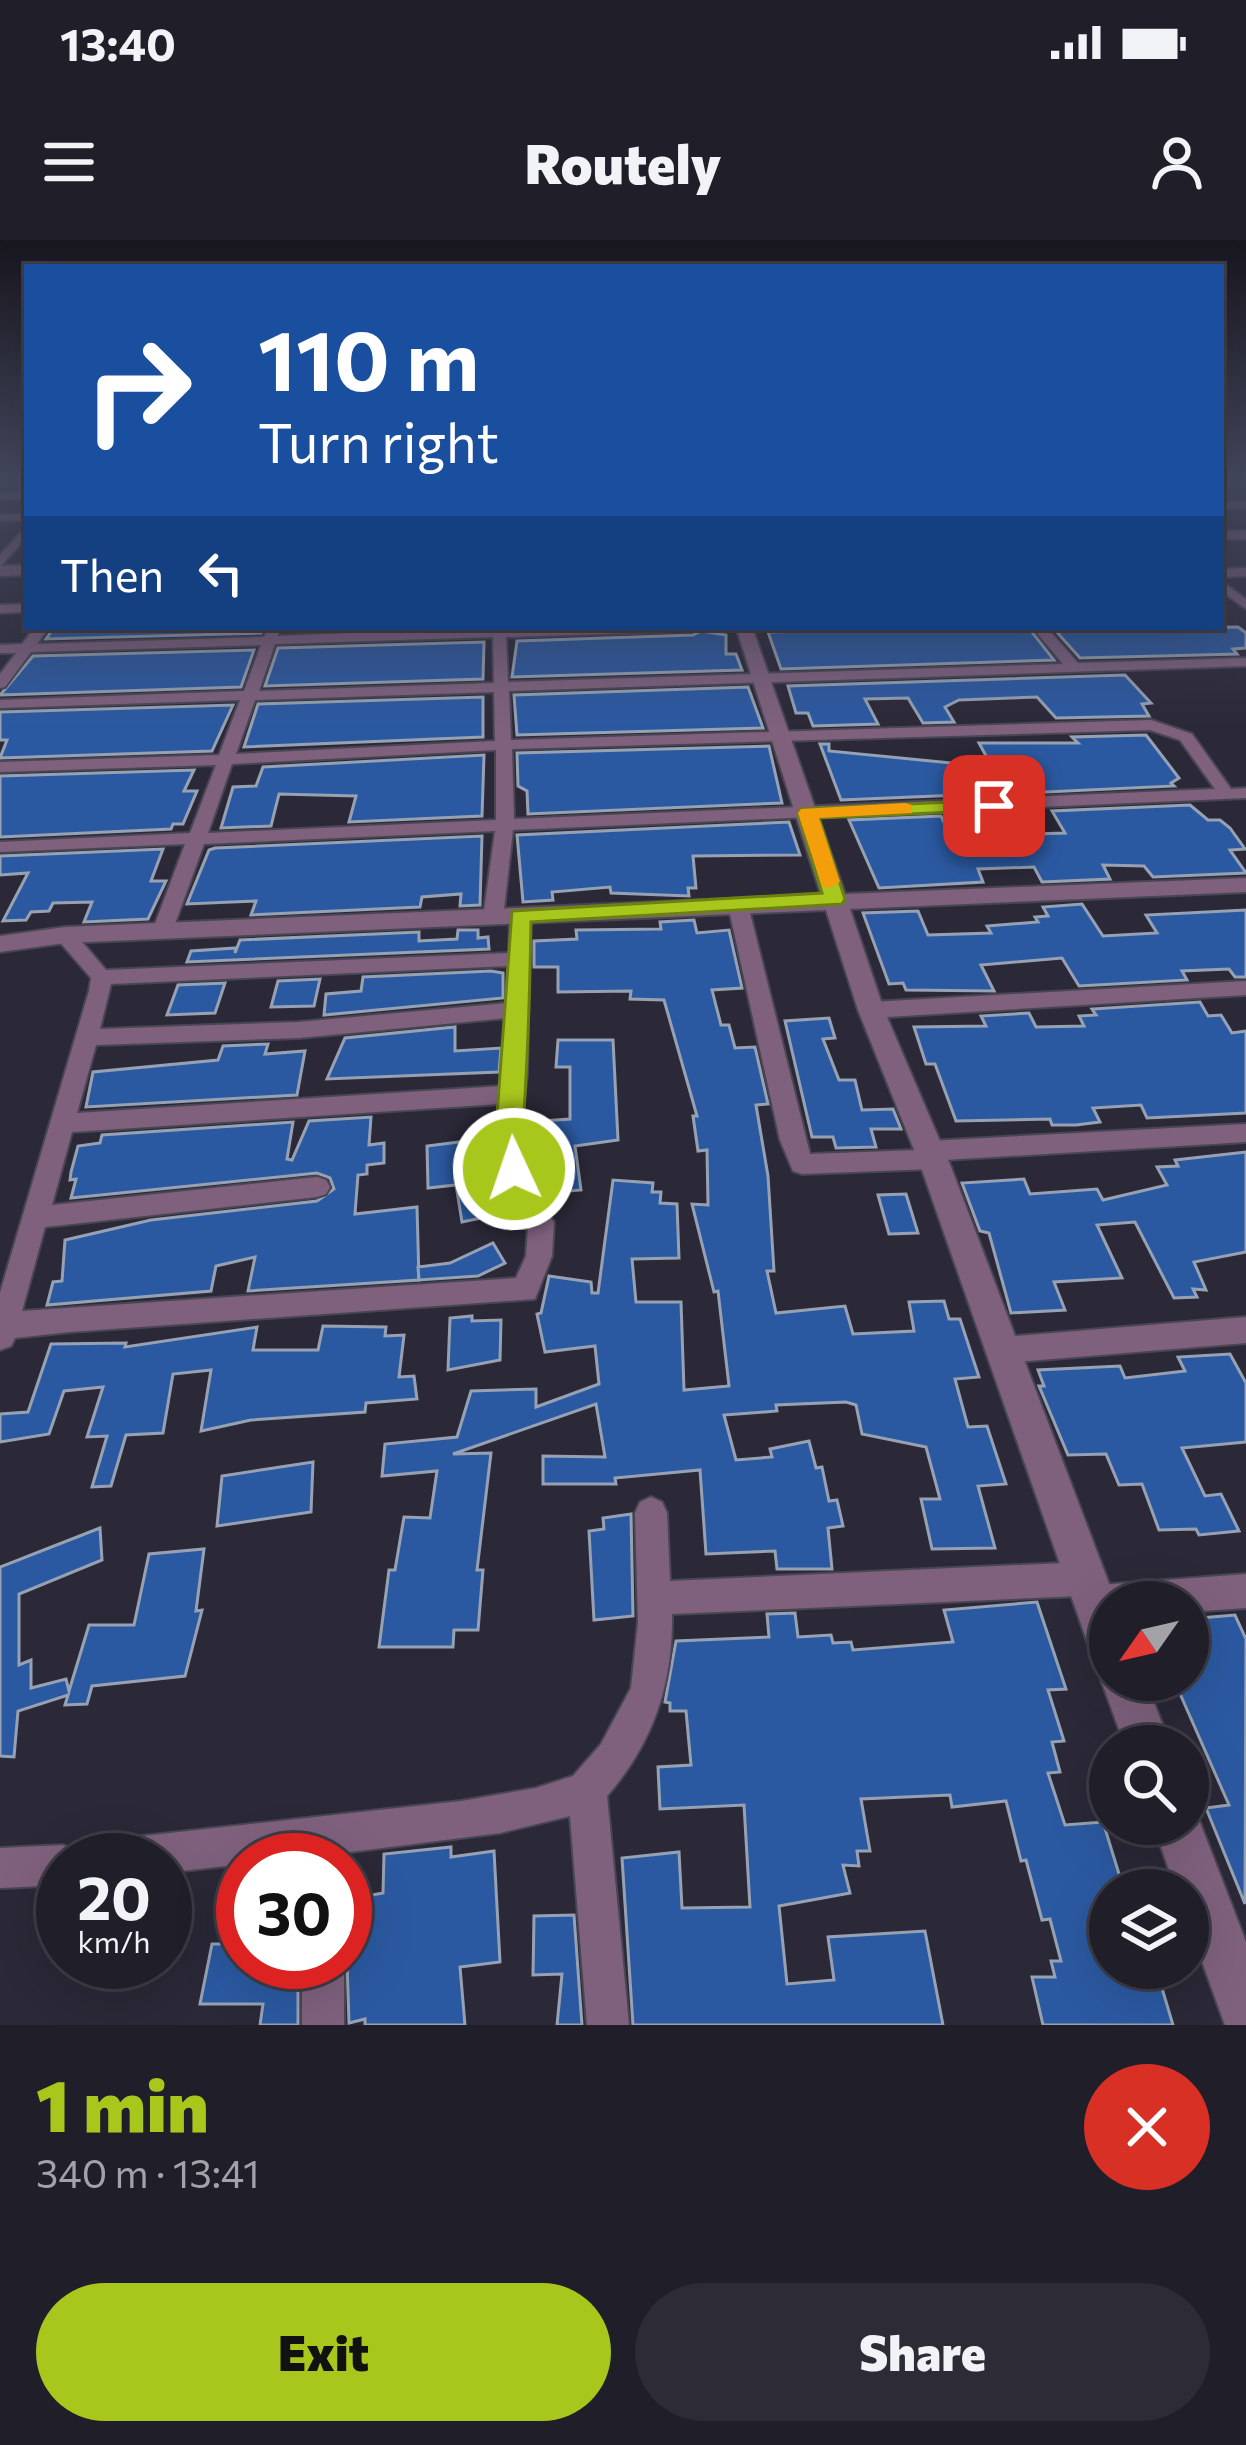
<!DOCTYPE html>
<meta charset="utf-8">
<style>
body{margin:0;font-family:Commissioner,sans-serif;background:#2d2b35;color:#f1f3f6;height:100vh;display:flex;flex-direction:column;font-size:45px;white-space:nowrap}
*{box-sizing:border-box;margin:0}
p{font-size:39px;color:#a2a2a8}
.icon{flex:none;width:66px;height:66px;fill:none;stroke:currentColor;stroke-width:2;stroke-linecap:round;stroke-linejoin:round}
.map{position:relative;height:1785px;overflow:hidden}
.side{display:flex;flex-direction:column;background:#201e29;flex:1}
.side>*{flex:none}
.hud{position:absolute;left:24px;top:24px;width:1200px;height:366px;border-radius:0px;box-shadow:0 12px 48px #0002,0 0 0 3px #3d3c46;background:#1a4fa0;color:#fff;overflow:hidden}
.needle{width:78px;rotate:236deg}
.fabs{position:absolute;left:1089px;top:1341px;display:grid;gap:24px}
.fabs a{display:grid;place-items:center;width:120px;height:120px;border-radius:50%;background:#201e29;box-shadow:0 12px 48px #0002,0 0 0 3px #3d3c46;font-size:60px}
.speed{position:absolute;left:36px;top:1593px;display:flex;gap:24px;font-size:60px;font-weight:700;text-align:center}
.speed>*{display:grid;place-content:center;width:156px;height:156px;border-radius:50%;background:#201e29;box-shadow:0 12px 48px #0002,0 0 0 3px #3d3c46;line-height:1}
.speed small{font-size:30px;font-weight:400}
.speed .limit{border:18px solid #d22;background:#fff;color:#111}
.pin{position:absolute;display:grid;place-items:center;width:102px;height:102px;color:#fff;margin:-51px;border-radius:24px;box-shadow:0 6px 18px #0006}
.me{position:absolute;width:132px;margin:-66px;rotate:357deg;stroke-linejoin:round;filter:drop-shadow(0 0 9px #0008)}
.turn{display:flex;align-items:center;gap:42px;height:252px;padding:0 36px;font-size:54px}
.turn .icon{width:156px;height:156px;stroke-width:2.5}
.turn b{display:block;font-size:84px;line-height:102px}
.then{display:flex;align-items:center;height:114px;padding:0 36px;background:#0003;gap:24px;font-size:45px}
.round{display:grid;place-items:center;flex:none;width:126px;height:126px;border-radius:63px;background:#2d2b35}
.summary{display:flex;align-items:center;justify-content:space-between;height:204px;padding:0 36px}
h1{font-size:72px;font-weight:800;line-height:90px;color:#a8c71c}
.action{display:flex;gap:24px;margin-top:auto;padding:24px 36px}
.action a{flex:1;height:138px;border-radius:72px;background:#a8c71c;color:#111;font-size:48px;font-weight:800;line-height:138px;text-align:center}
.action a+a{background:#2d2b35;color:#f1f3f6}
.status{display:flex;justify-content:space-between;align-items:center;height:84px;padding:0 60px;background:#201e29;direction:ltr}
.status svg{height:33px;fill:currentColor}
header{display:flex;justify-content:space-between;align-items:center;height:156px;padding:0 36px;background:#201e29;font-size:54px;font-weight:800}
.map>svg:first-child{display:block}
.building{fill:#2b59a1;stroke:#96a2b3;stroke-width:3}
.lines{fill:none;stroke-linecap:round;stroke-linejoin:round}
.minor-casing{stroke:#494654;stroke-width:4}
.tertiary-casing{stroke:#494654;stroke-width:4}
.minor{fill:#7f617d;fill-rule:evenodd}
.tertiary{fill:#7f617d;fill-rule:evenodd}
.route{fill:#a8c71c;stroke:#6d8112;stroke-width:3}
.slow{fill:#f59e0b}
</style>
<div class="status"><b>13:40</b><svg viewBox="0 0 49 12"><path d="M0 12V9h3v3zM5 12V6h3v6zM10 12V3h3v9zM15 12V0h3v12zM26 1h20v11H26zM47 4h2v5h-2z"/></svg></div>
<header><svg class="icon" aria-label="menu" viewBox="0 0 24 24"><path d="M4 6h16M4 12h16M4 18h16"/></svg>Routely<svg class="icon" aria-label="person" viewBox="0 0 24 24"><circle cx="12" cy="8" r="4"/><path d="M4 21q1-7 8-7t8 7"/></svg></header>
<div class="map">
<svg width="1246" height="1785" viewBox="0 0 1246 1785">
<rect width="100%" height="100%" fill="#2b2837"/>
<g class="building">
<polygon points="86,387 264,387 261,393 46,399 53,389"/>
<polygon points="968,387 1028,387 1054,420 781,429 768,392"/>
<polygon points="1238,387 1246,393 1246,408 1233,409 1237,414 1080,418 1054,389"/>
<polygon points="701,391 726,395 726,414 736,414 742,430 512,437 517,401 693,395"/>
<polygon points="484,402 483,439 265,446 278,408"/>
<polygon points="254,410 241,447 0,455 33,416"/>
<polygon points="1125,435 1151,463 1142,464 1149,476 1056,478 1037,457 959,460 945,467 954,482 923,483 908,458 865,459 878,484 813,486 808,473 796,473 788,446"/>
<polygon points="748,447 763,488 517,495 514,455"/>
<polygon points="483,457 483,497 244,507 258,464"/>
<polygon points="233,465 212,511 0,518 7,500 0,500 0,472"/>
<polygon points="1146,495 1179,538 1171,543 1174,546 1025,553 1023,548 956,550 959,555 841,560 820,504 829,504 829,511 992,527 979,503 1078,503 1072,497"/>
<polygon points="769,506 782,563 528,574 527,551 518,546 517,513"/>
<polygon points="484,515 482,576 349,582 356,556 279,554 271,586 221,588 233,547 256,546 263,527"/>
<polygon points="194,530 184,551 197,551 183,584 173,584 171,589 0,597 0,536"/>
<polygon points="1190,565 1208,580 1220,580 1230,588 1245,609 1230,610 1246,633 1153,637 1144,626 1103,625 1110,639 1042,642 1034,627 978,629 983,642 879,648 849,580 941,576 954,603 1003,603 998,595 1065,593 1052,571"/>
<polygon points="789,582 800,615 693,616 696,648 688,648 689,656 611,653 610,647 552,652 553,660 523,662 517,595"/>
<polygon points="482,596 480,665 460,666 461,654 422,657 420,667 251,675 256,661 187,664 209,610 215,608"/>
<polygon points="163,609 151,641 166,641 148,679 84,682 92,662 53,663 49,671 31,672 26,680 3,681 28,633 0,635 0,616"/>
<polygon points="1082,664 1103,696 1157,693 1146,675 1246,670 1246,737 1235,737 1229,729 1182,731 1187,740 1079,746 1062,718 981,725 994,751 906,750 903,743 889,744 863,673 918,671 928,695 991,693 987,686 1038,682 1035,677 1048,676 1043,667"/>
<polygon points="694,680 697,693 729,690 742,748 712,750 721,785 729,785 735,808 755,807 768,864 756,865 768,936 774,1031 767,1031 776,1073 845,1066 853,1094 914,1091 909,1062 944,1061 949,1079 960,1079 979,1137 955,1139 968,1187 987,1186 1006,1244 978,1246 995,1308 932,1309 921,1259 940,1259 926,1207 862,1194 856,1165 846,1162 776,1165 777,1171 724,1175 736,1220 772,1217 770,1209 809,1201 816,1228 822,1227 829,1261 837,1260 843,1286 828,1288 832,1329 777,1329 775,1311 706,1314 700,1230 615,1238 616,1244 543,1244 543,1216 605,1217 596,1164 453,1214 491,1213 477,1330 483,1330 478,1390 454,1390 453,1407 379,1407 389,1330 395,1330 404,1277 430,1278 437,1231 382,1236 385,1204 457,1197 471,1151 536,1149 536,1167 599,1144 595,1106 545,1112 537,1074 541,1073 549,1036 591,1042 592,1053 598,1053 613,940 653,943 652,952 661,952 660,963 677,964 679,1018 632,1019 636,1062 681,1062 684,1150 729,1146 718,1051 714,1052 692,964 708,965 707,910 698,911 693,876 697,876 664,760 630,759 631,751 558,752 558,727 534,727 534,701 577,699 576,690 661,689 660,682"/>
<polygon points="458,690 478,690 478,698 488,697 489,709 187,722 191,711 236,708 235,713 240,700 419,692 419,701 457,699"/>
<polygon points="491,731 503,733 503,758 324,775 326,754 361,751 363,737"/>
<polygon points="320,739 314,766 271,767 278,741"/>
<polygon points="225,743 215,773 167,775 178,745"/>
<polygon points="1200,762 1208,776 1221,775 1232,793 1246,791 1246,873 1147,878 1141,865 1093,868 1100,882 1076,885 1052,885 1050,879 956,881 935,824 926,824 914,787 986,786 981,776 1029,773 1036,787 1084,786 1079,776 1096,775 1092,769"/>
<polygon points="829,778 835,798 823,799 839,840 855,840 862,870 893,869 901,889 871,889 876,907 836,908 833,897 812,897 785,781"/>
<polygon points="455,787 455,811 501,808 499,832 327,839 345,798"/>
<polygon points="558,800 613,800 618,900 575,906 581,950 538,954 527,882 570,879 570,827 556,827"/>
<polygon points="268,804 265,814 305,811 297,855 86,867 93,832 218,820 223,806"/>
<polygon points="371,877 369,905 384,903 384,923 367,925 367,934 358,935 355,974 417,967 419,1040 248,1051 255,1017 216,1026 211,1051 47,1065 53,1042 62,1041 65,1000 151,980 317,961 334,949 330,938 317,933 71,958 76,939 70,940 71,932 78,906 100,903 102,895 293,882 287,919 292,920 309,881"/>
<polygon points="498,897 499,925 485,927 491,976 462,982 456,945 428,948 427,906"/>
<polygon points="1246,912 1246,1012 1194,1022 1206,1050 1193,1049 1197,1057 1174,1058 1135,982 1097,985 1122,1038 1054,1042 1065,1070 1011,1073 989,993 980,991 962,943 1024,939 1030,954 1097,949 1103,960 1167,945 1157,927 1178,926 1175,920"/>
<polygon points="906,954 918,993 889,994 878,955"/>
<polygon points="493,1003 505,1023 478,1036 419,1040 418,1027 450,1023"/>
<polygon points="472,1076 472,1081 501,1080 500,1120 448,1130 450,1078"/>
<polygon points="323,1086 386,1087 385,1096 404,1095 399,1137 414,1136 417,1159 366,1163 365,1172 251,1180 201,1191 211,1130 173,1134 163,1193 126,1195 111,1246 92,1247 107,1196 87,1197 103,1147 64,1151 49,1194 0,1202 0,1174 28,1172 51,1104 126,1103 125,1107 257,1087 253,1110 318,1110"/>
<polygon points="1230,1114 1246,1143 1246,1202 1182,1208 1205,1256 1221,1254 1239,1291 1199,1295 1196,1289 1159,1290 1142,1244 1119,1245 1106,1214 1068,1215 1039,1146 1044,1146 1038,1130 1120,1126 1125,1138 1185,1131 1178,1117"/>
<polygon points="313,1222 311,1272 217,1286 222,1236"/>
<polygon points="631,1274 633,1376 594,1380 589,1291 604,1289 603,1278"/>
<polygon points="100,1288 102,1320 19,1354 19,1425 31,1420 31,1448 66,1439 69,1451 89,1385 134,1385 149,1314 204,1309 196,1371 202,1370 185,1436 92,1446 87,1464 65,1465 68,1455 18,1471 14,1517 0,1516 0,1327"/>
<polygon points="1037,1362 1066,1449 1048,1450 1064,1501 1052,1502 1060,1532 1048,1533 1065,1585 1103,1582 1124,1650 1110,1650 1110,1728 1156,1728 1173,1785 1043,1785 1032,1737 1055,1737 1051,1721 1061,1721 1050,1679 1042,1680 1026,1620 1021,1621 1006,1561 952,1567 950,1555 861,1559 870,1611 857,1611 859,1626 843,1625 850,1653 779,1666 787,1744 834,1740 828,1697 925,1691 943,1785 633,1785 622,1618 679,1612 682,1668 750,1667 744,1565 660,1569 658,1527 691,1525 686,1471 670,1471 670,1463 665,1462 676,1401 769,1397 767,1374 795,1373 798,1397 831,1395 833,1403 851,1402 853,1410 953,1402 944,1370"/>
<polygon points="1235,1375 1246,1399 1245,1664 1206,1568 1229,1565 1174,1440 1188,1440 1188,1379"/>
<polygon points="451,1607 451,1617 494,1611 500,1722 460,1727 465,1785 365,1785 365,1779 349,1783 345,1660 383,1653 384,1614"/>
<polygon points="574,1675 582,1785 557,1785 562,1734 533,1735 534,1676"/>
<polygon points="212,1704 243,1704 243,1722 298,1722 298,1785 260,1785 263,1764 200,1764"/>
</g>
<g class="lines">
<g class="minor-casing">
<g id="minor">
<polygon points="27,252 27,258 0,259 0,253"/>
<polygon points="1246,262 1246,268 1221,269 1221,263"/>
<polygon points="27,274 27,280 0,281 0,275"/>
<polygon points="27,286 27,297 0,327 0,315"/>
<polygon points="1246,328 1246,336 1221,337 1221,329"/>
<polygon points="1221,341 1246,359 1246,369 1221,351"/>
<polygon points="27,364 27,372 0,373 0,365"/>
<path d="M35,387h14l-12,17 227,-7 5,-10h10l-1,9 214,-9h208l-7,4 -187,6 2,45 555,-18 -31,-37h14l32,36 168,-5v8l-737,25 2,49 640,-20 41,14 39,55 15,-1v10l-733,32 -10,88 -10,6 -10,-6 12,-87 -291,13 -32,88 -10,6 -10,-6 33,-88 -185,8v-10l190,-9 26,-68 -216,7v-10l219,-7 21,-55 -240,8v-8l244,-9 17,-46 -230,7 -26,35 -5,1v-14l16,-21h-16v-8l22,-1zM493,397l1,46 -235,8 16,-47zM494,452l1,49 -259,13 19,-54zM1150,490l30,10 35,49 -701,30 -2,-70zM496,510v70l-288,13 24,-69z"/>
<polygon points="738,659 748,665 810,914 918,910 929,901 1246,884 1246,902 944,920 932,929 802,934 793,931 780,900 728,665"/>
<path d="M520,670l10,6 -3,158 -5,41 9,77 23,30 -2,34 -17,43 -465,33 -55,6 -4,8 -11,4v-57l89,-302 2,-13 -33,-38v-10h14l34,40 403,-17 1,-37zM508,726l-1,37 -208,19 -199,7 11,-45zM507,778l-4,68 -426,27 19,-68 203,-7zM500,864l6,92 22,29 -2,31 -10,22 -494,33 23,-84 272,-30 9,-3 4,-7 -4,-7 -9,-3 -265,28 20,-73z"/>
<polygon points="1246,741 1246,755 871,778 860,770 871,762"/>
<polygon points="1246,1077 1246,1103 1003,1123 993,1119 989,1110 993,1101 1003,1097"/>
<path d="M651,1257l11,5 5,11 3,68 415,-19 12,5 5,12 -3,6 147,-11v34l-58,4v-10h-78v16l-16,1 -12,-5 -5,-12 3,-6 -408,18c1,70 -19,129 -65,182l22,229h-42l-17,-209 -70,17 -157,20v7h-100v4l-78,9v-13h-79l6,-14 14,-6 355,-39 75,-13 37,-12 28,-32 30,-56 7,-66 -3,-109 5,-11z"/>
<polygon points="63,1605 77,1611 81,1620 63,1620 63,1645 0,1648 0,1608"/>
<rect x="302" y="1722" width="42" height="63"/>
</g>
</g>
<g class="tertiary-casing">
<g id="tertiary">
<rect x="1221" y="291" width="25" height="8"/>
<polygon points="27,325 27,335 0,336 0,326"/>
<polygon points="736,387 752,387 845,654 1246,638 1246,652 850,669 884,770 951,927 1116,1362 1110,1362 1110,1440 1145,1440 1171,1506 1125,1506 1101,1440 1107,1425 1095,1419 1088,1404 921,927 858,770 826,670 65,703 0,712 0,696 65,687 821,655"/>
<polygon points="1188,1564 1194,1567 1246,1702 1246,1785 1225,1785 1188,1683 1188,1650 1176,1650 1153,1584 1188,1584"/>
</g>
</g>
<use href="#minor" class="minor"/>
<use href="#tertiary" class="tertiary"/>
</g>
<linearGradient id="sky" x2="0" y2="1"><stop stop-color="#18161e"/><stop offset="0.49" stop-color="#44485e"/><stop offset="1" stop-color="#44485e" stop-opacity="0"/></linearGradient>
<rect width="1246" height="487" fill="url(#sky)"/>
<path class="route" d="M994,560l7,1v9l-182,8 26,81 -3,5 -311,18c-1,64 -3,127 -7,190 -1,21 10,46 0,66h-19l-8,-63 15,-204 310,-18 -24,-80 3,-4z"/>
<polygon class="slow" points="905,563 912,565 912,573 819,578 840,642 829,648 822,646 798,573 801,569"/>
</svg>
<div class="fabs">
<a><svg class="needle" viewBox="-14 -14 28 28"><path d="M0-13l5 13h-10z" fill="#e53935"/><path d="M0 13l5-13h-10z" fill="#a2a2a8"/></svg></a>
<a><svg class="icon" aria-label="search" viewBox="0 0 24 24"><circle cx="10" cy="10" r="6"/><path d="M15 15l6 6"/></svg></a>
<a><svg class="icon" aria-label="layers" viewBox="0 0 24 24"><path d="M12 4l9 5-9 5-9-5zM3 14l9 5 9-5"/></svg></a>
</div>
<div class="speed"><div>20<small>km/h</small></div><div class="limit">30</div></div>
<div class="pin" style="left:994px;top:566px;background:#d93025"><svg class="icon" aria-label="arrive" viewBox="0 0 24 24"><path d="M6 21V4h12l-3 4 3 4H6"/></svg></div>
<svg class="me" style="left:514px;top:929px" viewBox="-20 -20 40 40"><circle r="17" fill="#a8c71c" stroke="#fff" stroke-width="3"/><path d="M0-11L8 9 0 5-8 9z" fill="#fff"/></svg>
<div class="hud">
<div class="turn"><svg class="icon" aria-label="right" viewBox="0 0 24 24"><path d="M7 20v-9h11M14 6l5 5-5 5"/></svg><div><b>110 m</b>Turn right</div></div>
<div class="then">Then<svg class="icon" aria-label="left" viewBox="0 0 24 24"><path d="M17 20v-9H6M10 6l-5 5 5 5"/></svg></div>
</div>
</div>
<section class="side">
<div class="summary"><div><h1>1 min</h1><p>340 m · 13:41</p></div><a class="round" style="background:#d93025;color:#fff"><svg class="icon" aria-label="close" viewBox="0 0 24 24"><path d="M6 6l12 12M18 6L6 18"/></svg></a></div>
<div class="action"><a>Exit</a><a>Share</a></div>
</section>
